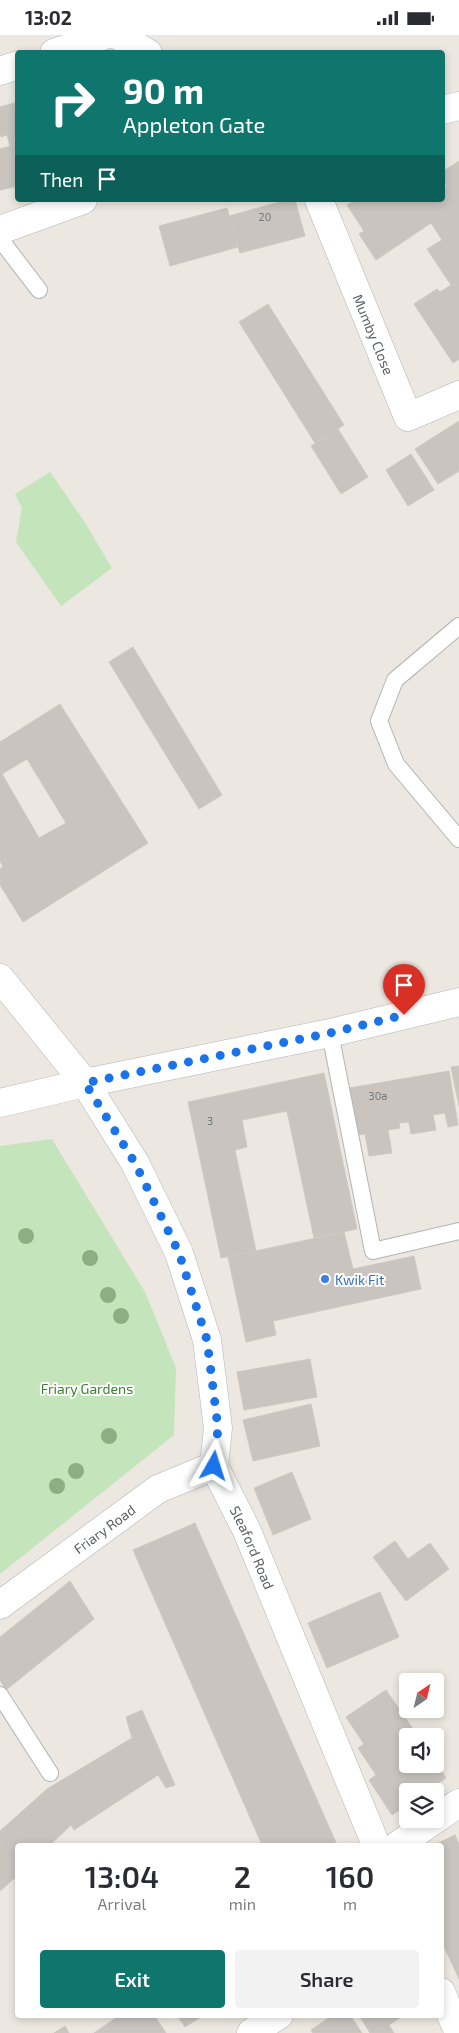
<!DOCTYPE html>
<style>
body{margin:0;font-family:"Exo 2",sans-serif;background:#f2f2f3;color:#2b2b33;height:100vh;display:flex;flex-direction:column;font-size:19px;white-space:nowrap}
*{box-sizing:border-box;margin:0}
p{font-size:16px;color:#7c7c81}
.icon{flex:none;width:28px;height:28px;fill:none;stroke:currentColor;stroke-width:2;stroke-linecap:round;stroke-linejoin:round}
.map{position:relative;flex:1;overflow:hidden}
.sheet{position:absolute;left:15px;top:1808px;width:429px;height:175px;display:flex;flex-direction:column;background:#fff;border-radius:5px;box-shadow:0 2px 8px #0003}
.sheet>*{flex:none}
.banner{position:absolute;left:15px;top:15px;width:430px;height:152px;border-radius:5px;box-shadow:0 2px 8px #0003;background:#0f766e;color:#fff;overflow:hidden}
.needle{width:32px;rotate:35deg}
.buttons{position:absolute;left:399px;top:1638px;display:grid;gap:10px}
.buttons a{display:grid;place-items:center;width:45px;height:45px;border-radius:5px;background:#fff;box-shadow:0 2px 8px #0003;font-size:25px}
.pin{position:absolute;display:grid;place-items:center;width:42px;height:42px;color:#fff;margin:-51px -21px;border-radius:50% 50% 50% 0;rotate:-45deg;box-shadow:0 0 5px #0007}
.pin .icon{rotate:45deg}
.me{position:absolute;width:55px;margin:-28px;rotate:6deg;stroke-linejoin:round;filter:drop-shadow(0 0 4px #0008)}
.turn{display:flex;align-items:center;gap:18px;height:105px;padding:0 25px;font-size:22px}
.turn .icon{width:65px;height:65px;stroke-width:2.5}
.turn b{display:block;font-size:35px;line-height:42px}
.then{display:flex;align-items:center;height:48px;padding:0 25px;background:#0003;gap:10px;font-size:19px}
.eta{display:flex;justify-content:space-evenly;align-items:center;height:85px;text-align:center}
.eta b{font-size:30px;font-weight:600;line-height:35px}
.cta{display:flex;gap:10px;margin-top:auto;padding:10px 25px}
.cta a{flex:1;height:58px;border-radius:5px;background:#0f766e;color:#fff;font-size:20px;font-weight:600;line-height:58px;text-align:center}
.cta a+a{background:#f2f2f3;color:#2b2b33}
.status{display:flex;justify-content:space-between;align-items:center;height:35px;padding:0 25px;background:#fff;direction:ltr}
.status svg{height:14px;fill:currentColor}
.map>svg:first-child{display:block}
.green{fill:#c4e5bc}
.building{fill:#c9c4bf;stroke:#d1c8bf;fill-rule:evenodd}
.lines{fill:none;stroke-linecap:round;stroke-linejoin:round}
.service-casing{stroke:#b1b5b8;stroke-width:18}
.minor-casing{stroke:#b1b5b8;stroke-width:29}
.tertiary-casing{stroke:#b1b5b8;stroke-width:29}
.service{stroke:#fff;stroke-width:16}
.minor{stroke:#fff;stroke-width:28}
.tertiary{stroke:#fff;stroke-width:28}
.tree{fill:#8cae80}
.route{stroke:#1a73e8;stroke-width:9;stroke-dasharray:0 16.2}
.shop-dot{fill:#3f7fe0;stroke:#fff;stroke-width:2}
.labels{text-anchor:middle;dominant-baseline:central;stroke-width:4;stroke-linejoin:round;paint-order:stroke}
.number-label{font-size:11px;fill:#757879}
.street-label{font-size:14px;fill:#595e62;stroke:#fff}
.shop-label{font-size:14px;fill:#366cbe;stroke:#fff;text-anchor:start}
.park-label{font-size:14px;fill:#3e8032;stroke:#fff}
</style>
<div class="status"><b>13:02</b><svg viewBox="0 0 49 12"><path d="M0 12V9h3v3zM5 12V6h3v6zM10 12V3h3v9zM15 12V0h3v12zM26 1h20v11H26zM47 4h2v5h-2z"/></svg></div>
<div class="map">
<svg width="459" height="1998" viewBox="0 0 459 1998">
<rect width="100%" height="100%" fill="#ece7e0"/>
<g class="green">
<polygon points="50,437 84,486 112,533 61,571 16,507 22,473 15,459"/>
<polygon points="52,1104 145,1257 176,1333 174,1400 0,1539 0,1111"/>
</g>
<g class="building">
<polygon points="18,67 18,129 16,129 18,151 0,155 0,114 10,111 7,100 1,102 0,98 0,72"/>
<polygon points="459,126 459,324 453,328 414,269 437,254 440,257 451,250 427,214 442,205 431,188 376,225 359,199 364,196 347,170 355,165 442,165 442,154 447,151 442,145 442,137"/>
<polygon points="287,165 295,165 305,201 240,218 229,181"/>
<polygon points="227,173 238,212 170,231 159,191"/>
<polygon points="268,269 344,390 315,408 239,287"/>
<polygon points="459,386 459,436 438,449 415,414"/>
<polygon points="338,394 368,442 341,459 311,411"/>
<polygon points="411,419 434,455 408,471 386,435"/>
<polygon points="133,612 222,760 199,774 109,627"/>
<path d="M60,669l88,139 -125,79 -23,-37v-16l3,-2 -3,-6v-119zM27,724l39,64 -27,15 -37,-64z"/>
<polygon points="459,1031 459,1071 451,1032"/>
<polygon points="449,1036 458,1090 448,1092 445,1078 433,1080 436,1095 411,1099 409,1087 399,1088 400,1093 388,1095 392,1118 369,1121 365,1099 357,1100 349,1053"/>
<polygon points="324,1038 357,1194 314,1203 287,1076 242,1085 247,1112 235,1115 256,1216 221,1223 188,1067"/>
<polygon points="344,1197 353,1234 414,1221 421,1254 273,1286 276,1300 246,1307 228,1222"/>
<polygon points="310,1324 317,1362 244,1375 237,1337"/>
<polygon points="311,1369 320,1411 253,1426 243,1385"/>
<polygon points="292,1437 311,1484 273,1500 254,1453"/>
<polygon points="195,1488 337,1810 262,1810 133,1515"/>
<polygon points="395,1506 408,1524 430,1508 449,1534 406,1566 373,1522"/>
<polygon points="70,1546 94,1584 6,1655 0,1645 0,1602"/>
<polygon points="380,1557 399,1602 327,1633 308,1588"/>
<polygon points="386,1655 418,1701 408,1701 408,1729 435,1729 435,1726 446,1743 427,1756 408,1756 408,1769 392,1780 369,1745 376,1740 358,1713 364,1709 346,1682"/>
<polygon points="142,1675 175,1750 166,1753 158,1740 74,1795 71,1790 50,1810 18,1810 18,1840 0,1856 0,1796 47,1754 132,1703 126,1682"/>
<polygon points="455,1800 459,1809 459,1944 441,1905 441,1810 434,1810"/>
<polygon points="120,1980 154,1980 166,1998 94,1998"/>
<polygon points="177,1980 204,1980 185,1992"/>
<polygon points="333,1980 350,1980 362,1998 313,1998 311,1995"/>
<polygon points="359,1980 404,1980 389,1990 394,1998 370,1998"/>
<polygon points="65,1991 69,1998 54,1998"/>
</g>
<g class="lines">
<g class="service-casing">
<g id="service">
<polyline points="0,204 39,255"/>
<polyline points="459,591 395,645 379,686 396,729 459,804"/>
<polyline points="330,998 373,1216 459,1196"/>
<polyline points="0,1660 50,1738"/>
</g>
</g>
<g class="minor-casing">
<g id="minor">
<polyline points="117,0 148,18"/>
<polyline points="54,18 105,0"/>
<polyline points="0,36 18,30"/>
<polyline points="442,75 459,71"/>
<path id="s1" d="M319,165l89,217 51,-22"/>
<polyline points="0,195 83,165"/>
<polyline points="0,1068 85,1048"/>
<polyline points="398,1810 459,1768"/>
<polyline points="251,1998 279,1980"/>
</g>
</g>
<g class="tertiary-casing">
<g id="tertiary">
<path id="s2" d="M0,943l85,105 50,80 44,90 28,87 11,88 -4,38 33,65 129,314"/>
<polyline points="85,1048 330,998 459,967"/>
<path id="s3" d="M0,1570l158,-116 56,-23"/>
<polyline points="441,1957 459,1998"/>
</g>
</g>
<use href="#service" class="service"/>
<use href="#minor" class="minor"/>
<use href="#tertiary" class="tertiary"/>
</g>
<g class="tree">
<circle cx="26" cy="1201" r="8"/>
<circle cx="90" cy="1223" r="8"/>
<circle cx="108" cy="1260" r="8"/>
<circle cx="121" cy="1281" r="8"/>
<circle cx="109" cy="1401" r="8"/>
<circle cx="76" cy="1436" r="8"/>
<circle cx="57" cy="1451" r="8"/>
</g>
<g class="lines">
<polyline class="route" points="214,1431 218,1393 207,1305 179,1218 135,1128 85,1048 330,998 404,980"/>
</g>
<circle class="shop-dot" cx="325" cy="1244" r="5"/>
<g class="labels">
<g class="number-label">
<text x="265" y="181">20</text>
<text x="378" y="1060">30a</text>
<text x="210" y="1085">3</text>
</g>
<g class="street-label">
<text stroke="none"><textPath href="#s1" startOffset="145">Mumby Close</textPath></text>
<text stroke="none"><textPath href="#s3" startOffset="129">Friary Road</textPath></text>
<text stroke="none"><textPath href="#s2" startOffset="638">Sleaford Road</textPath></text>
</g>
<g class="shop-label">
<text x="335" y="1244">Kwik Fit</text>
</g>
<g class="park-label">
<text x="87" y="1353">Friary Gardens</text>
</g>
</g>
</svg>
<div class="buttons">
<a><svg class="needle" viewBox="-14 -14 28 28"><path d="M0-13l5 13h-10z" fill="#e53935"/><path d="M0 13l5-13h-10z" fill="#7c7c81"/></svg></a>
<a><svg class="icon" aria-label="sound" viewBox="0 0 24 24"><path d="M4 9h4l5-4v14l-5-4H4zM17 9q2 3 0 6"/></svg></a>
<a><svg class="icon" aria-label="layers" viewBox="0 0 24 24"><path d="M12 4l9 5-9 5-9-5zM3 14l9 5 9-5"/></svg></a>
</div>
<div class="pin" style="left:404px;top:980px;background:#d93025"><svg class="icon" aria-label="arrive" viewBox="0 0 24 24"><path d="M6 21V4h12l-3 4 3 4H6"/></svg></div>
<svg class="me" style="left:214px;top:1431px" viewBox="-20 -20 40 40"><path d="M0-17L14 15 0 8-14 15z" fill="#1a73e8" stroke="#fff" stroke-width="4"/></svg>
<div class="banner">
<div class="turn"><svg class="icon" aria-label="right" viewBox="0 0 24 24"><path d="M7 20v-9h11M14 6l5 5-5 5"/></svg><div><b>90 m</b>Appleton Gate</div></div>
<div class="then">Then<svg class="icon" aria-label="arrive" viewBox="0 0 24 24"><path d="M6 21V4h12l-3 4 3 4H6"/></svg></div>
</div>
<section class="sheet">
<div class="eta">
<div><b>13:04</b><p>Arrival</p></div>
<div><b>2</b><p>min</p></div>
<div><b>160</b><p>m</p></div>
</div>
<div class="cta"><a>Exit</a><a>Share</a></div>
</section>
</div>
